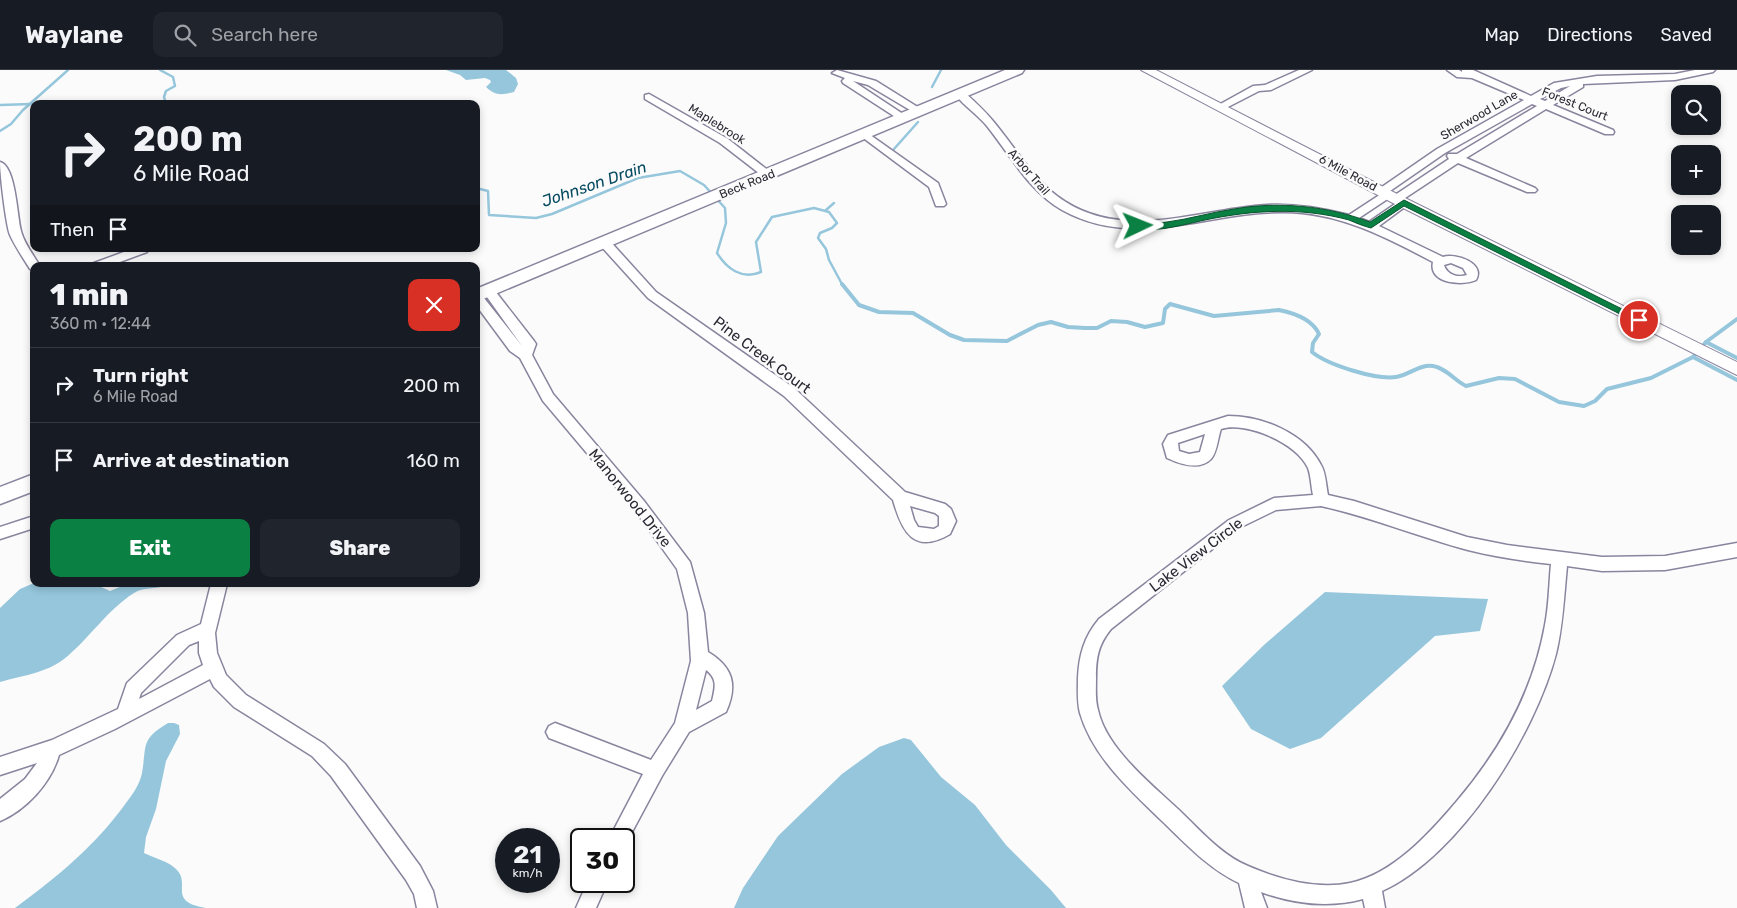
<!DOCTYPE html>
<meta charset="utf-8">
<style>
body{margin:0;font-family:Rubik,sans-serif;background:#20242c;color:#f1f3f6;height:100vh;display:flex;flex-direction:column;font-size:19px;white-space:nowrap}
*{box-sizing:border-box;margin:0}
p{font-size:16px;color:#9ea1a6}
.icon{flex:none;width:28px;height:28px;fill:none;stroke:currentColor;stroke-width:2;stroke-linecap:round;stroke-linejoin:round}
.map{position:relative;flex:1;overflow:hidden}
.drawer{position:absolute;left:30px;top:192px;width:450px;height:325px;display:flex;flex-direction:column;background:#171b24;border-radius:10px;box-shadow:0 2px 8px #0003}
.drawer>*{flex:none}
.guide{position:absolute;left:30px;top:30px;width:450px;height:152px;border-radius:10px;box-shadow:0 2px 8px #0003;background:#171b24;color:#f1f3f6;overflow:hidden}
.fabs{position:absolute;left:1671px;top:15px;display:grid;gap:10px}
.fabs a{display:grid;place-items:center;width:50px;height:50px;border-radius:10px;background:#171b24;box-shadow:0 2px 8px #0003;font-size:25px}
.speed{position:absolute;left:495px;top:758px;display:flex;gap:10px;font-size:25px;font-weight:700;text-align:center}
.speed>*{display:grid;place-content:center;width:65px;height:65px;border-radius:50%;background:#171b24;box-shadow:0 2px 8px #0003;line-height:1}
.speed small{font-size:12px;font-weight:400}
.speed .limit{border:2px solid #111;border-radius:8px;background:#fff;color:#111}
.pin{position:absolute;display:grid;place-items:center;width:42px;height:42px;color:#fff;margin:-21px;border:2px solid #fff;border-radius:50%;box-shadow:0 1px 5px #0007}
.me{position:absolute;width:55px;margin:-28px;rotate:88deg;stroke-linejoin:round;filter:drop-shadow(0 0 4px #0008)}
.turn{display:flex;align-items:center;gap:18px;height:105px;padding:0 20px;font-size:22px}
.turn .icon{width:65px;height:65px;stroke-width:2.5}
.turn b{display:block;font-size:35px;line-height:42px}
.then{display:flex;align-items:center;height:48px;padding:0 20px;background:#0003;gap:10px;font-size:19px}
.round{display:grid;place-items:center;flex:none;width:52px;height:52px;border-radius:10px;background:#20242c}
.head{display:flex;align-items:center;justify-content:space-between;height:85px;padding:0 20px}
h1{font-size:30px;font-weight:800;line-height:38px}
.primary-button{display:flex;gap:10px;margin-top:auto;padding:10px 20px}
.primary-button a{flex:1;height:58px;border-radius:10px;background:#0b8043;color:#fff;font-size:20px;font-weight:800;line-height:58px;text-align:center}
.primary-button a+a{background:#20242c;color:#f1f3f6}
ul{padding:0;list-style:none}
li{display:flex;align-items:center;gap:15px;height:75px;padding:0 20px;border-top:1px solid #363941}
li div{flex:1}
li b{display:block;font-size:19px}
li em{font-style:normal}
header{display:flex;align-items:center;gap:30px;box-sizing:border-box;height:70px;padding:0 25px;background:#171b24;border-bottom:1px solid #363941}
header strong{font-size:24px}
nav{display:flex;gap:28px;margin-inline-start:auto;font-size:18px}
.search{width:350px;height:45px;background:#20242c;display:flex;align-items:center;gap:12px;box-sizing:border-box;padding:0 18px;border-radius:10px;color:#9ea1a6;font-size:19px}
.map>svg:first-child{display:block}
.water{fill:#95c6dc}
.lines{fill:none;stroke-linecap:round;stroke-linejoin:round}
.stream-far1{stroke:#95c6dc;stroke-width:2.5}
.stream{stroke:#95c6dc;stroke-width:4}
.minor-casing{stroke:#8a849e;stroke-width:3}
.tertiary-casing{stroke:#8a849e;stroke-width:2}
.secondary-casing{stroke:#8a849e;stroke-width:3}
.minor{fill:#fff;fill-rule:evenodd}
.tertiary{fill:#fff;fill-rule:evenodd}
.secondary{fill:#fff;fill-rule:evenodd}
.route{fill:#0b8043;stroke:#07532c}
.labels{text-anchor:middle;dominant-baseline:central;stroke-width:5;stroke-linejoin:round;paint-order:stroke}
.far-street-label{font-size:12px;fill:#2b2933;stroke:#fbfbfb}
.street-label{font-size:15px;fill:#2b2933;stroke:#fbfbfb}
.water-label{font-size:16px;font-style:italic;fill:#074b62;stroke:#fbfbfb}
</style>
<header>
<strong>Waylane</strong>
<div class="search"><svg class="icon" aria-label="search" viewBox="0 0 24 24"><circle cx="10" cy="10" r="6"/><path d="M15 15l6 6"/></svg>Search here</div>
<nav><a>Map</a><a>Directions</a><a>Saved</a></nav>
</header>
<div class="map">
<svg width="1737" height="838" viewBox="0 0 1737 838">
<rect width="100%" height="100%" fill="#fbfbfb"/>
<g class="water">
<path d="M446,0h60l10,8 2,6 -4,8c-12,3 -19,4 -28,-5l5,-5 -1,-2 -5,-2 -19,2 -6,-5z"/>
<path d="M34,513l65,3 11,5 17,-7h43c-11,6 -25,2 -36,9 -27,17 -45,46 -70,66 -18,14 -43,17 -64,23v-74l20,-19z"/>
<polygon points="1325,522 1488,529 1480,561 1435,566 1321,668 1290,679 1251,659 1222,616 1265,574"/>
<path d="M168,653h6l5,2 1,9 -14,27 -10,48 -10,28 -2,16c10,5 24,8 32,16 16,15 -10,32 30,39h-191c41,-30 81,-63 111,-105 6,-8 14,-19 16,-30 5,-28 -2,-33 26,-50z"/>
<polygon points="904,668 911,670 941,707 975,735 1006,775 1051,820 1066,838 734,838 743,818 778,766 842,704 879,677"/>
</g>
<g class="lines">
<g class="stream-far1">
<polyline points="160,0 173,7 175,16 166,21 164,27 166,34"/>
<polyline points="932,17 941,0"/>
<polyline points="0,35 32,34"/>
<polyline points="0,61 11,54 23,40 68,0"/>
<polyline points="894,79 918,52"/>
<path d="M476,118l12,3 1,24 47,3 16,-4 86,-36 42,-7 24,14 21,23 1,15 -9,30c10,16 25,27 44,19l-5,-30 16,-25 42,-9 15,4 8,11 -5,5 -12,5 -2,5 8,11 3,11 14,26"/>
<polyline points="826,140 834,133"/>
</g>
<g class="stream">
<path d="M842,214l17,21 20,7 34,1 37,22 14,5 43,1 31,-16 13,-3 17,5 17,1h12l14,-7 16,1 18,5 18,-4 2,-14 5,-5 44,12 65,-6c15,3 33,9 40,24l-6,9 -1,9c16,13 64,28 84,25 13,-2 24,-13 37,-11 13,2 22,15 33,20l33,-8 16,1 44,23 25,4 11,-5 12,-12 44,-11 42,-21 13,-15 31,-23"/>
<polyline points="1706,272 1737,288"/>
<polyline points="1693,287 1737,310"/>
</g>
<g class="minor-casing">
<g id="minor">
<polygon points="837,0 876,11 924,41 923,43 915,43 868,15 853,11 909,48 908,50 900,50 843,13 842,11 845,8 832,3"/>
<polygon points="1299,0 1312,0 1271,20 1259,21 1224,39 1220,40 1215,37 1253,16 1265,15"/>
<path d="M1447,0h12l3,2v-2h11l58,26 23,-13 43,-7 78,-2 20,-4h20l-2,2 -38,8 -92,4v3l-30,18 60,25 1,2 -1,2h-8l-59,-25 -80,49 69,30 2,2 -2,2h-8l-69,-29 -56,37 6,1 2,2 -31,23 64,31c12,-4 43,6 33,23 -13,6 -48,4 -43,-18 -47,-25 -95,-50 -149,-50 -77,-1 -148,39 -222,-2 -33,-19 -52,-55 -75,-84 -10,-12 -23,-20 -32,-32l1,-2h8c10,9 20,18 29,29 21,25 38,55 64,75 60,45 131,17 198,10 32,-4 63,1 94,9l32,-21 -4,-3 2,-2 58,-40 87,-49 -52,-22 -15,-1zM1570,16l-25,15 -5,-2 21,-11zM1532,34l5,2 -80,48h-9l-1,2 2,3 -57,38 -2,2 2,2 6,1 -29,20 -10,-4 33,-22 2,-2 -4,-3 55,-38zM1451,193l12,5 4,7c-9,3 -20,0 -23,-10z"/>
<polygon points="649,24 728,69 774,105 768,108 764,107 720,73 645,29 645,25"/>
<polygon points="866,62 938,113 946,134 944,136 936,136 929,117 862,67 861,65 862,63"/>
<path d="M0,92c16,4 17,55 21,69 3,12 13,25 19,35h-6v4l-4,-1c-7,-11 -15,-23 -20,-34 -4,-10 -10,-61 -10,-73z"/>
<path d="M604,168l4,1 48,53 138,96 111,104 40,12 6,5 5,12 -6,13c-36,21 -48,-2 -57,-34l-109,-104 -136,-98 -48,-53 -2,-3zM910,436l25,7 4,3v10l-5,3 -16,-2 -4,-7z"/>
<polygon points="132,179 149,179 147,182 109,196 92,196 94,193"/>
<path d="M488,216l4,1 42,54 2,3 -4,11 21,39 91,107 46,61 14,51 4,39c25,15 30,33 18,60l-37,20 -27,44 -38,71v-8h-15l34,-65 -94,-36 -3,-6 3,-6 6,-3 96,37 24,-37 16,-62 -3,-48 -11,-44 -43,-60 -91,-108 -23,-43 -10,-7 -34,-46v-13l4,1 42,53 -40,-56zM706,600c12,9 9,18 6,31l-16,9z"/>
<path d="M1228,346c34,0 77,17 93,49 5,8 5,21 7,30l26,6 113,36 40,8 95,12 63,-1 72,-13v14l-72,13 -63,1 -35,-5c-3,30 -4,59 -11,88 -21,80 -96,202 -174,237l3,17h-20l-2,-9c-33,9 -69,5 -102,-7l6,16h-22l-6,-25c-30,-14 -53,-39 -77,-62 -32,-31 -69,-64 -82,-108 -3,-11 -2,-24 -2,-35 1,-23 6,-41 21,-59l130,-99 45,-22 39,-3c-2,-9 -2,-19 -5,-27 -11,-25 -62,-47 -87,-39 -3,8 -4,24 -10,30 -12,12 -31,5 -44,-1l-4,-14 5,-9zM1205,364l-5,18 -11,2 -10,-3 -1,-8zM1321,436c50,11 98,31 147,44 28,7 55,11 83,14 -2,21 -2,41 -6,61 -12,67 -44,124 -88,176 -28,33 -64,73 -107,82 -34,7 -72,-4 -102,-17 -27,-11 -49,-37 -69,-56 -28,-26 -73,-62 -81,-100 -3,-10 -2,-21 -2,-32 0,-20 2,-33 15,-49l128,-101 37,-18z"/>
<polygon points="34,446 34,458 0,469 0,457"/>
<path d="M211,514h16l-12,49 2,20 9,22 20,20 78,49 21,20 75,102 13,25 4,17h-20l-3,-14 -8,-14 -75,-104 -19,-20 -78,-49 -20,-20 -4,-8 -95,50 -56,26c-8,28 -33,55 -59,66v-22l25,-20 12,-16 -37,12v-18l52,-17 66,-31 9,-26 50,-48 24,-11zM199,571v12l4,12 -64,34 2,-6 48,-48z"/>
<polygon points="588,811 608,811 596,838 576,838"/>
</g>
</g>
<g class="tertiary-casing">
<polygon id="tertiary" points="1141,0 1156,0 1401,126 1737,292 1737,305 1391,132"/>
</g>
<g class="secondary-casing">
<g id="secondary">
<polygon points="1005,0 1024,0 1022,3 476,232 476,219"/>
<polygon points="34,404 34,421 0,434 0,417"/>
</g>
</g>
<use href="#minor" class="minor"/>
<use href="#tertiary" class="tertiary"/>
<use href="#secondary" class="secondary"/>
</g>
<path class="route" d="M1404,130l240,120 -1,2h-7l-232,-116 -33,22c-8,-2 -15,-5 -22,-8 -48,-13 -96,-10 -144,0 -15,3 -60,16 -71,6 7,-6 23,-2 33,-4 23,-3 45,-10 67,-13 45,-8 94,-3 136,13z"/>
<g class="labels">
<g class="far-street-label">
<text transform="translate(1575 34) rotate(22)">Forest Court</text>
<text transform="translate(1479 45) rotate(-30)">Sherwood Lane</text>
<text transform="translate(717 54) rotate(32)">Maplebrook</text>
<text transform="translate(1029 102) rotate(49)">Arbor Trail</text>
<text transform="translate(1348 103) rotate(28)">6 Mile Road</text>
<text transform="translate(747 114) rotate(-22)">Beck Road</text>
</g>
<g class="street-label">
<text transform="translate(762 285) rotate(37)">Pine Creek Court</text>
<text transform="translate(630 428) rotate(51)">Manorwood Drive</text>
<text transform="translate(1196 485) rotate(-37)">Lake View Circle</text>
</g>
<g class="water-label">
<text transform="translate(594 114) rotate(-19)">Johnson Drain</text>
</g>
</g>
</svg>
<div class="fabs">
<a><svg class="icon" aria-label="search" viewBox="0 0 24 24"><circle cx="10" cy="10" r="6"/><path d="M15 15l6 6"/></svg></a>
<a>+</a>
<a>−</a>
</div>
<div class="speed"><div>21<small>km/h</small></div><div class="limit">30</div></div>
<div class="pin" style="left:1639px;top:250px;background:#d93025"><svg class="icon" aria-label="arrive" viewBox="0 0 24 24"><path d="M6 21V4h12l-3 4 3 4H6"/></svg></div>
<svg class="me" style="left:1138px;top:156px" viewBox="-20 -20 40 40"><path d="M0-17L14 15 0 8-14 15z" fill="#0b8043" stroke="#fff" stroke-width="4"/></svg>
<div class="guide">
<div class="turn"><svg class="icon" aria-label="right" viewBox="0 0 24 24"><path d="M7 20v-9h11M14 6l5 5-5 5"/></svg><div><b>200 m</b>6 Mile Road</div></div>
<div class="then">Then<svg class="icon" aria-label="arrive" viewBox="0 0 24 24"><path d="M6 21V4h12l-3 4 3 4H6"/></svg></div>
</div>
<section class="drawer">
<div class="head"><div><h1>1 min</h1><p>360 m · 12:44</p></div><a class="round" style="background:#d93025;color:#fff"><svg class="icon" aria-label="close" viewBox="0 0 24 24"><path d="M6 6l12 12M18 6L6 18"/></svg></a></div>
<ul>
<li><svg class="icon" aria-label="right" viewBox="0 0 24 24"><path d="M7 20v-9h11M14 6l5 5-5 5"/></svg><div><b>Turn right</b><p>6 Mile Road</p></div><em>200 m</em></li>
<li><svg class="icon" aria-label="arrive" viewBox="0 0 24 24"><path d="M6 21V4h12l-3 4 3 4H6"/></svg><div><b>Arrive at destination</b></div><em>160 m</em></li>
</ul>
<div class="primary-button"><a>Exit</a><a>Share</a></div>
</section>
</div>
